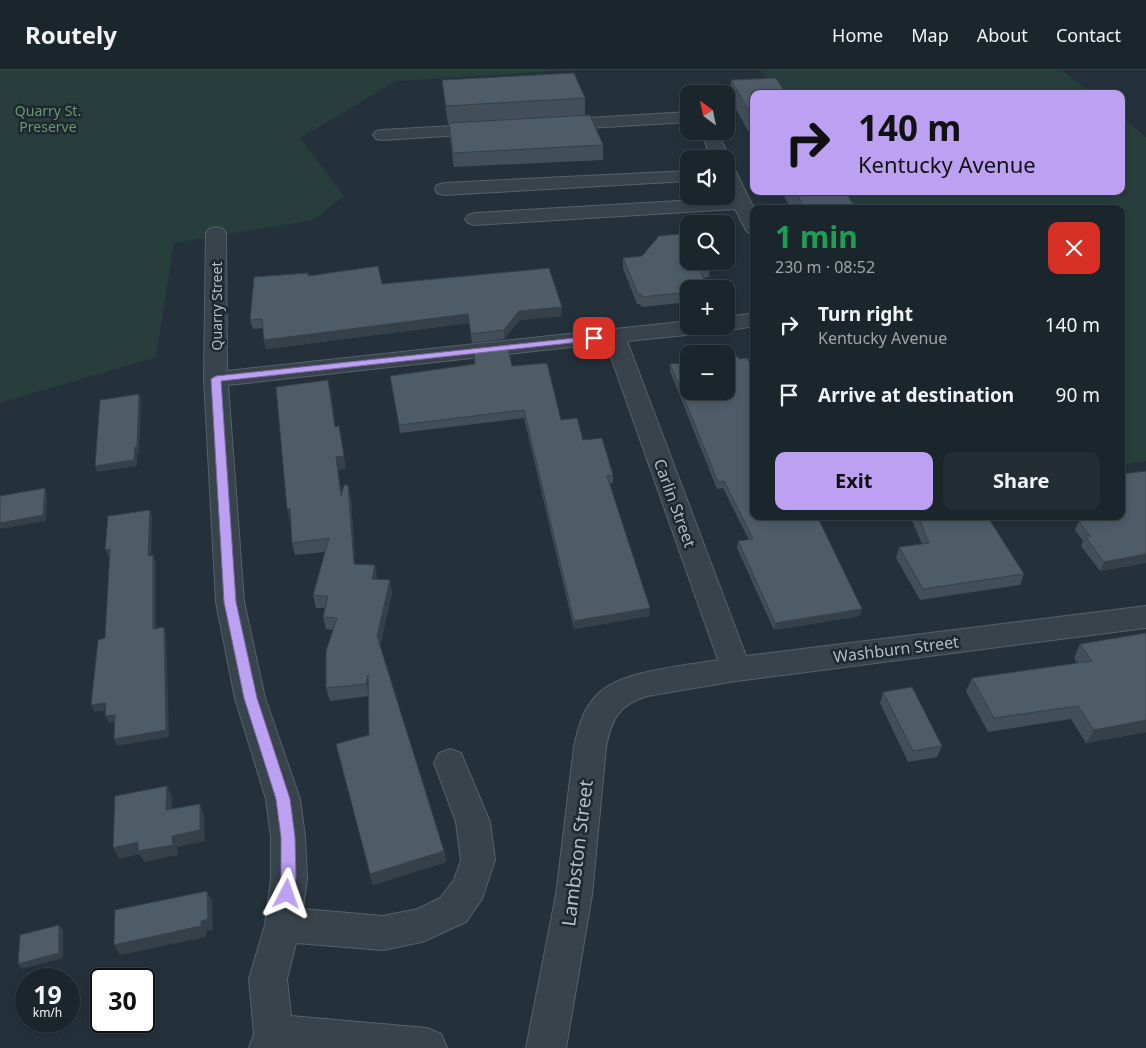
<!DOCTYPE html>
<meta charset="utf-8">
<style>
body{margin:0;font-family:"Noto Sans",sans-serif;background:#242d34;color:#f1f3f6;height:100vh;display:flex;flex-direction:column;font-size:19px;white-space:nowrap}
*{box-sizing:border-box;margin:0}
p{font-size:16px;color:#a0a5a9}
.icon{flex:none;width:28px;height:28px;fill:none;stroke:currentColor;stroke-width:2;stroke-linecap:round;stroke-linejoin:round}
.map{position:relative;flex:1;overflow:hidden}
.details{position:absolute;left:750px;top:135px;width:375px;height:315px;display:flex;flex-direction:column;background:#1b252c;border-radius:10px;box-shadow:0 2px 8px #0003,0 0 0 1px #394248}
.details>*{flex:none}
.hud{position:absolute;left:750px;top:20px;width:375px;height:105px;border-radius:10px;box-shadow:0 2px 8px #0003,0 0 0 1px #394248;background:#bca0f2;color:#111;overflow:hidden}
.needle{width:32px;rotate:327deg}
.fabs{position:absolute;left:680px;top:15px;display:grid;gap:10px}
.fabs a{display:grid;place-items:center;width:55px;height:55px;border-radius:10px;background:#1b252c;box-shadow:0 2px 8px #0003,0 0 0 1px #394248;font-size:25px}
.speed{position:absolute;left:15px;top:898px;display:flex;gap:10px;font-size:25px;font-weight:700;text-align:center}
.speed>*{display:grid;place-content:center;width:65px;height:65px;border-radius:50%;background:#1b252c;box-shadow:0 2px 8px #0003,0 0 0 1px #394248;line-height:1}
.speed small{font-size:12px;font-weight:400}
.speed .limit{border:2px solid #111;border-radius:8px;background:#fff;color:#111}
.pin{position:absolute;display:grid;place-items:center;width:42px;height:42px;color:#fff;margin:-21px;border-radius:10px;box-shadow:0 2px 8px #0006}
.me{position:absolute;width:55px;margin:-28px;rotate:4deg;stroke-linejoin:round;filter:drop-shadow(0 0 4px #0008)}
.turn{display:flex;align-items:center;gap:18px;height:105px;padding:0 25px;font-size:22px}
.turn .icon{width:65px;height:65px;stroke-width:2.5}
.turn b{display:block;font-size:35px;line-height:42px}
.round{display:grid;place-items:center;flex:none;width:52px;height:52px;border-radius:10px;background:#242d34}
.overview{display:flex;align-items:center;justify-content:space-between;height:85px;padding:0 25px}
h1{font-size:30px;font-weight:700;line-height:38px;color:#1e9e55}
.action{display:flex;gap:10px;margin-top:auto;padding:10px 25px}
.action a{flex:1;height:58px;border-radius:10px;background:#bca0f2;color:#111;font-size:20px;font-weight:700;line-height:58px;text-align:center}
.action a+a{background:#242d34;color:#f1f3f6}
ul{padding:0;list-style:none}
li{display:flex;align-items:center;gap:15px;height:70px;padding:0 25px}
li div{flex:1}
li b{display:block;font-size:19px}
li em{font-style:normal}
header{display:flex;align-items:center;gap:30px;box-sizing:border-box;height:70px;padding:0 25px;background:#1b252c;border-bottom:1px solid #394248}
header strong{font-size:24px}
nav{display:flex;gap:28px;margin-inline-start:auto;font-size:18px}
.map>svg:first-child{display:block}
.green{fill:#273e3d}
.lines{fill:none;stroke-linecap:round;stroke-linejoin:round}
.minor-casing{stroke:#56616a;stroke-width:2}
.minor{fill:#38434c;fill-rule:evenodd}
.wall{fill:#424f59}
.shaded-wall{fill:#364048}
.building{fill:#4d5c67;stroke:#364048}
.route{fill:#bca0f2;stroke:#7a689d}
.labels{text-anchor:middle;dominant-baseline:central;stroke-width:5;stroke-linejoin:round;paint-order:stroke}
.far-park-label{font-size:14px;fill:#6c976f;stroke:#1d2830}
.far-street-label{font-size:14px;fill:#b4bec7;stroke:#1d2830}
.street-label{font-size:16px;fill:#b4bec7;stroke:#1d2830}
.near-street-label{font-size:19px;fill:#b4bec7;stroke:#1d2830}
</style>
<header>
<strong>Routely</strong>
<nav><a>Home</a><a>Map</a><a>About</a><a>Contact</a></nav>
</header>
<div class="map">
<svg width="1146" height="978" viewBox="0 0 1146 978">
<rect width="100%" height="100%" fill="#24313b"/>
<g class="green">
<polygon points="0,0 573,0 396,11 300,68 344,126 313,150 174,173 156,287 0,333"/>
<polygon points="760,0 1062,0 1092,24 776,24"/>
<polygon points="1121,47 1146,67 1146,391 1121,394 1121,139 851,139 840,121 1121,121"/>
</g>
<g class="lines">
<g class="minor-casing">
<g id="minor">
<polygon points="689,42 689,52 555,60 549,59 547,55 549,51 555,50"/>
<polygon points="488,54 494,55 496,59 494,63 382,70 376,69 373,65 376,61 382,60"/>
<polygon points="700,61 717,61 730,89 727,93 726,89 712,89"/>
<polygon points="726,95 732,96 735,100 754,139 754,164 747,162 735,139 475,155 468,153 465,149 468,145 475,143 730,128 726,120"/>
<polygon points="689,101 689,111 444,125 437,123 435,119 437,115 444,113"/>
<path d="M216,157l7,2 3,4 1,138 462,-50v5h37v-9l28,-4v13l-28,5 -9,-5 -3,5 -8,2 -79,8 119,315 400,-50v22l-410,53 -89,15c-28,9 -36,23 -41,51l-14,148 -26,153h-40l30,-153 18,-148c4,-19 9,-38 23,-52 23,-25 88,-29 121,-35l-112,-317 -378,42 16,217 21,96 35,101 5,38 2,42 -4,30 80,7 35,-7 22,-11 14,-18 7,-20 -5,-38 -22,-59 5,-10 11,-4 11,4 29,69 5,38 -13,39 -16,23 -44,20 -39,8 -87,-7 -9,36 4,37 136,12 14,6 6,14h-198l5,-14 -5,-55 16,-54 6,-46v-42l-5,-38 -31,-101 -19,-96 -12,-223 2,-146 3,-4z"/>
</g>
</g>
<use href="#minor" class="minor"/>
</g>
<g class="wall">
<polygon points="442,10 585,28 585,46 603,75 603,90 454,97 450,68 449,54 448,54 444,28"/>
<polygon points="731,10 754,24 754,72 730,28"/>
<polygon points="781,121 845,121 856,139 791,139"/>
<polygon points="623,188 710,197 709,207 704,208 689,219 689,232 642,237 640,234 637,234 623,198"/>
<polygon points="308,206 382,214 562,246 520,250 504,269 472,273 469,253 266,279 264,270 263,258 253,259 250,250"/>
<polygon points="474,282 512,296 561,350 583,370 613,405 613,413 610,413 649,546 574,559 524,348 400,363 390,306 475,294"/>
<polygon points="670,294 754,446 860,546 774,560 737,478 738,471 749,470 723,418 717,419 670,301"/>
<polygon points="328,310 335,357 346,398 338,400 342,425 348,415 351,428 355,494 375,495 377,509 392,522 380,576 444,781 446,792 373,815 336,674 369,665 369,626 330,631 326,618 333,560 326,559 323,547 325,538 316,538 313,525 325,482 295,485 292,473 291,451 290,452"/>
<polygon points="1146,401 1146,493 1100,501 1081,476 1083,471 1075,460 1079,451 1098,448 1097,446 1121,446"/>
<polygon points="910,446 987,446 1024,504 1020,515 920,530 896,488 899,477 922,474"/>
<polygon points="1080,574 1146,662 1086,673 1071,649 988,662 966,621 972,608 1077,593 1074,588"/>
<polygon points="883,622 942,676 937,687 908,692 880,633"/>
</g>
<g class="shaded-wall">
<polygon points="562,237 562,246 520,250 504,269 504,260 519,241"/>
<polygon points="468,244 469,253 266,279 264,270"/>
<polygon points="328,310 331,322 337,369 335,357"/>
<polygon points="139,324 141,330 139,383 137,383 137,396 97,402 95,396"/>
<polygon points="339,356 346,398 338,400 344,438 336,387"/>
<polygon points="348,415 351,428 356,507 354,494"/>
<polygon points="45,418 47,424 46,451 0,459 0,453"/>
<polygon points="287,439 290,439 293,451 290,452"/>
<polygon points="150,440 152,447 151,493 148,486"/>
<polygon points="110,479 113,486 108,487 105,480"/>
<polygon points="1146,484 1146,493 1100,501 1104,492"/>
<polygon points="153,485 156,493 156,566 153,559"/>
<polygon points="375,495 377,508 374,522 372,509"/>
<polygon points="390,510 392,522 380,578 377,566"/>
<polygon points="650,538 649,546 574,559 574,551"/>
<polygon points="862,539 860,546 774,560 775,553"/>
<polygon points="164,557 166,564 169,667 117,676 114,669"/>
<polygon points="368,605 369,626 366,614"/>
<polygon points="106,633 109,640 95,642 91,635"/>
<polygon points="115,645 119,652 109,653 105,646"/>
<polygon points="1146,650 1146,662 1086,673 1094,660"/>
<polygon points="167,716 172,727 171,752 166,740"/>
<polygon points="200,734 204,745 205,771 177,777 178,785 144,792 139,784 119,789 113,778 138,772 172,766"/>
<polygon points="444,781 446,792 373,815 370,804"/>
<polygon points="207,821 212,831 213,860 206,861 206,867 120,885 114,875 201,851"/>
<polygon points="59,855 63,860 63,888 22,899 18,894"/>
</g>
<g class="building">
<polygon points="574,3 585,28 446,36 442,10"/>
<polygon points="776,8 786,24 754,24 754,50 731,10"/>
<polygon points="590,45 603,75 453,83 449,53"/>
<polygon points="795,121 845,121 856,139 805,139"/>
<polygon points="689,163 689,191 707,191 710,197 699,198 709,219 689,219 689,222 642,227 641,224 638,224 623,188 642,186 659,166"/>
<polygon points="378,196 382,214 549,198 562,237 519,241 504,260 471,264 468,244 264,270 262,249 250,250 254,207 308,203 308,206"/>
<polygon points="508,278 512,296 547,293 561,350 577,348 583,370 602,368 613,405 607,406 650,538 574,551 524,340 399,355 390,306 475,294 474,282"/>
<polygon points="737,286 739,289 747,288 754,301 754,446 817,446 862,539 775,553 738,471 753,469 724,411 718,412 670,294 689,292 689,321 726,321 726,288"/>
<polygon points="328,310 335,357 339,356 344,386 336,387 341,426 344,415 348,415 354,494 375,495 372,509 390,510 377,566 444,781 370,804 336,674 369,665 368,605 366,614 326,618 326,581 337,548 323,547 328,526 313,525 329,468 292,473 290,439 287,439 276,317"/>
<polygon points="139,324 137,377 135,377 134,390 95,396 100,330"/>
<polygon points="1146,401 1146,484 1104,492 1085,466 1090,466 1079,451 1108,446 1121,446 1121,404"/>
<polygon points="45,418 43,445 0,453 0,426"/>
<polygon points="150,440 148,486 153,485 153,559 164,557 166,660 114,669 115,645 105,646 106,633 91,635 98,570 105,568 110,479 105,480 108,446"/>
<polygon points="918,446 987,446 1024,504 923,519 899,477 929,473"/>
<polygon points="1146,563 1146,650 1094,660 1078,636 994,648 972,608 1092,591 1080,574"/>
<polygon points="912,617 942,676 913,681 883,622"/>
<polygon points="167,716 166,740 200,734 200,760 172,766 173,775 138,781 138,772 113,778 115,726"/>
<polygon points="207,821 208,849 201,851 201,856 114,875 115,840"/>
<polygon points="59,855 59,883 18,894 20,865"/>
</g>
<polygon class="route" points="594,266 598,266 598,270 221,311 236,532 257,628 290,729 295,767 296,808 292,829 287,831 282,829 279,824 281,808 281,767 276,729 244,628 224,532 211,309 216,306"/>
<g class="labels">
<g class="far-park-label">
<text x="48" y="40">Quarry St.<tspan x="48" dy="16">Preserve</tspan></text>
</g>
<g class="far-street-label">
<text transform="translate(216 236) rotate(-90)">Quarry Street</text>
</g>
<g class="street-label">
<text transform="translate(675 433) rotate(70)">Carlin Street</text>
<text transform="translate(896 579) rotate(-7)">Washburn Street</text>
</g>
<g class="near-street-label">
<text transform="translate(577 783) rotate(-83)">Lambston Street</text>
</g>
</g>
</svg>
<div class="fabs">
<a><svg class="needle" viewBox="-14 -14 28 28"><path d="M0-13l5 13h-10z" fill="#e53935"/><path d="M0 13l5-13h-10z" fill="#a0a5a9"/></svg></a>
<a><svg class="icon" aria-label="sound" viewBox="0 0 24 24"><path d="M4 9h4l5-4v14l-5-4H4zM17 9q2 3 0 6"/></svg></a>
<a><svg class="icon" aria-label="search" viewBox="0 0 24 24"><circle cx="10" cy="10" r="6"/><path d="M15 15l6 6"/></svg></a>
<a>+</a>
<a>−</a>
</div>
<div class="speed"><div>19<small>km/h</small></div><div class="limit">30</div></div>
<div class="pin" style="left:594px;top:268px;background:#d93025"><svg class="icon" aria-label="arrive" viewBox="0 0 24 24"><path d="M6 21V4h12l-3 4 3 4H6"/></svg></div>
<svg class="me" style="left:287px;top:824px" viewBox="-20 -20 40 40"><path d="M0-17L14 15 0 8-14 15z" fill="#bca0f2" stroke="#fff" stroke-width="4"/></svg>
<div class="hud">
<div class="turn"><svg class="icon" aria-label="right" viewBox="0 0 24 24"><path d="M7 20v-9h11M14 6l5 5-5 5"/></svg><div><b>140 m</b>Kentucky Avenue</div></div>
</div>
<section class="details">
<div class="overview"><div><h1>1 min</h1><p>230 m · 08:52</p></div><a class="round" style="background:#d93025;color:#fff"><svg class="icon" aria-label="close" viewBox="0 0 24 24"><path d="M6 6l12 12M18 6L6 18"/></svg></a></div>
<ul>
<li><svg class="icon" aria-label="right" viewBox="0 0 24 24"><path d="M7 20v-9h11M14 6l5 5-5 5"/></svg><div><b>Turn right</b><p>Kentucky Avenue</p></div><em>140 m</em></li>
<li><svg class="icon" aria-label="arrive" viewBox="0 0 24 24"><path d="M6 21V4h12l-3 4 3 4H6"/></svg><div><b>Arrive at destination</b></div><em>90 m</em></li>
</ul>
<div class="action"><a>Exit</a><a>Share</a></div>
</section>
</div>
